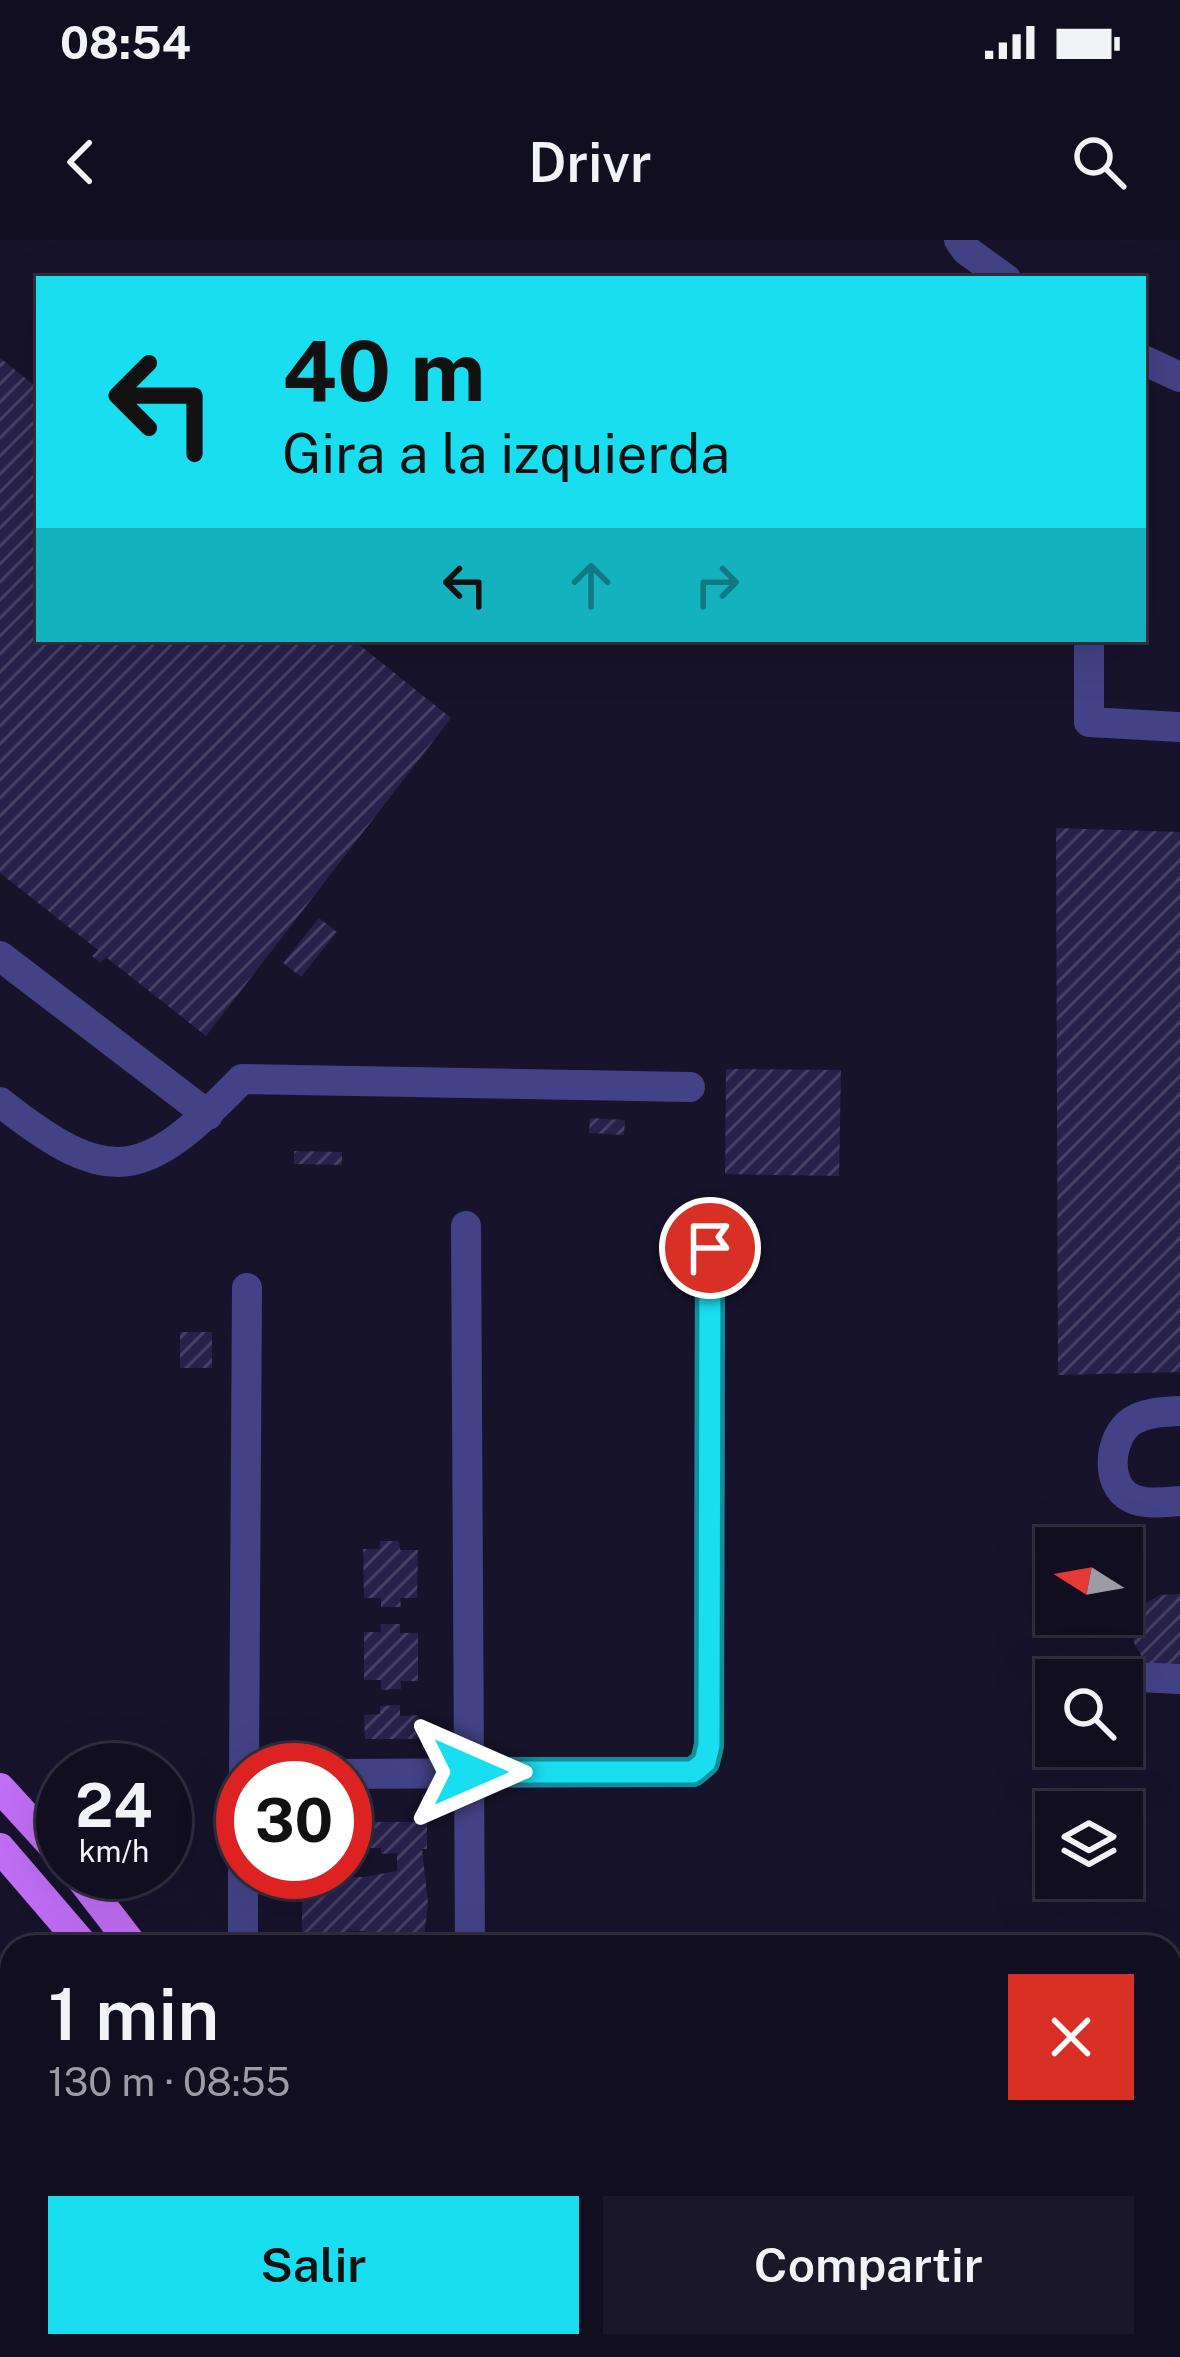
<!DOCTYPE html>
<html lang="es">
<meta charset="utf-8">
<style>
body{margin:0;font-family:"Public Sans",sans-serif;background:#1a1729;color:#f1f3f6;height:100vh;display:flex;flex-direction:column;font-size:45px;white-space:nowrap}
*{box-sizing:border-box;margin:0}
p{font-size:39px;color:#9c9ca5}
.icon{flex:none;width:66px;height:66px;fill:none;stroke:currentColor;stroke-width:2;stroke-linecap:round;stroke-linejoin:round}
.map{position:relative;flex:1;overflow:hidden}
.details{position:absolute;left:0px;top:1695px;width:1182px;height:423px;display:flex;flex-direction:column;background:#110e20;border-radius:36px 36px 0 0;box-shadow:0 12px 48px #0002,0 0 0 3px #302e3e}
.details>*{flex:none}
.hud{position:absolute;left:36px;top:36px;width:1110px;height:366px;border-radius:0px;box-shadow:0 12px 48px #0002,0 0 0 3px #302e3e;background:#19deef;color:#111;overflow:hidden}
.needle{width:78px;rotate:281deg}
.controls{position:absolute;left:1035px;top:1287px;display:grid;gap:24px}
.controls a{display:grid;place-items:center;width:108px;height:108px;border-radius:0px;background:#110e20;box-shadow:0 12px 48px #0002,0 0 0 3px #302e3e;font-size:60px}
.speed{position:absolute;left:36px;top:1503px;display:flex;gap:24px;font-size:60px;font-weight:700;text-align:center}
.speed>*{display:grid;place-content:center;width:156px;height:156px;border-radius:50%;background:#110e20;box-shadow:0 12px 48px #0002,0 0 0 3px #302e3e;line-height:1}
.speed small{font-size:30px;font-weight:400}
.speed .limit{border:18px solid #d22;background:#fff;color:#111}
.pin{position:absolute;display:grid;place-items:center;width:102px;height:102px;color:#fff;margin:-51px;border:6px solid #fff;border-radius:50%;box-shadow:0 3px 12px #0007}
.me{position:absolute;width:132px;margin:-66px;rotate:90deg;stroke-linejoin:round;filter:drop-shadow(0 0 9px #0008)}
.turn{display:flex;align-items:center;gap:42px;height:252px;padding:0 48px;font-size:54px}
.turn .icon{width:156px;height:156px;stroke-width:2.5}
.turn b{display:block;font-size:84px;line-height:102px}
.lanes{display:flex;align-items:center;height:114px;padding:0 48px;background:#0003;justify-content:center;gap:60px;direction:ltr}
.lanes .off{opacity:.35}
.round{display:grid;place-items:center;flex:none;width:126px;height:126px;border-radius:0px;background:#1a1729}
.headline{display:flex;align-items:center;justify-content:space-between;height:204px;padding:0 48px}
h1{font-size:72px;font-weight:600;line-height:90px}
.primary-button{display:flex;gap:24px;margin-top:auto;padding:24px 48px}
.primary-button a{flex:1;height:138px;border-radius:0px;background:#19deef;color:#111;font-size:48px;font-weight:600;line-height:138px;text-align:center}
.primary-button a+a{background:#1a1729;color:#f1f3f6}
.status{display:flex;justify-content:space-between;align-items:center;height:84px;padding:0 60px;background:#110e20;direction:ltr}
.status svg{height:33px;fill:currentColor}
header{display:flex;justify-content:space-between;align-items:center;height:156px;padding:0 48px;background:#110e20;font-size:54px;font-weight:600}
.map>svg:first-child{display:block}
.building{fill:url(#building-hatch)}
.lines{fill:none;stroke-linecap:round;stroke-linejoin:round}
.minor{stroke:#434286;stroke-width:30}
.major{stroke:#c06ef5;stroke-width:30}
.route-casing{stroke:#10909b;stroke-width:30}
.route{stroke:#19deef;stroke-width:21}
</style>
<div class="status"><b>08:54</b><svg viewBox="0 0 49 12"><path d="M0 12V9h3v3zM5 12V6h3v6zM10 12V3h3v9zM15 12V0h3v12zM26 1h20v11H26zM47 4h2v5h-2z"/></svg></div>
<header><svg class="icon" aria-label="back" viewBox="0 0 24 24"><path d="M15 5l-7 7 7 7"/></svg>Drivr<svg class="icon" aria-label="search" viewBox="0 0 24 24"><circle cx="10" cy="10" r="6"/><path d="M15 15l6 6"/></svg></header>
<div class="map">
<svg width="1180" height="2117" viewBox="0 0 1180 2117">
<defs>
<pattern id="building-hatch" width="6" height="6" patternUnits="userSpaceOnUse" patternTransform="scale(3)"><rect width="6" height="6" fill="#28214b"/><path d="M-1 1l2-2M0 6l6-6M5 7l2-2" fill="none" stroke="#474166"/></pattern>
</defs>
<rect width="100%" height="100%" fill="#17132b"/>
<g class="building">
<polygon points="0,118 39,149 39,399 352,399 451,478 206,796 106,717 100,723 92,716 98,710 0,633"/>
<polygon points="1056,588 1180,592 1180,1132 1058,1135"/>
<polygon points="319,678 337,692 301,737 283,723"/>
<polygon points="726,829 841,830 839,936 725,934"/>
<polygon points="590,878 625,880 624,895 589,893"/>
<polygon points="294,911 342,912 342,925 294,924"/>
<rect x="180" y="1092" width="32" height="36"/>
<polygon points="380,1301 399,1301 400,1310 418,1310 417,1358 400,1358 401,1367 381,1367 381,1358 364,1358 363,1309 380,1309"/>
<polygon points="1180,1354 1180,1429 1161,1429 1144,1420 1134,1403 1133,1383 1142,1365 1160,1355"/>
<polygon points="381,1384 400,1384 400,1393 418,1393 418,1441 401,1441 401,1449 381,1450 381,1440 364,1440 364,1392 381,1392"/>
<polygon points="400,1465 400,1476 418,1475 418,1499 365,1499 364,1475 380,1474 380,1466"/>
<polygon points="345,1582 427,1582 427,1609 422,1609 428,1664 423,1707 365,1707 365,1691 348,1691 348,1697 332,1697 332,1707 306,1707 306,1692 302,1692 302,1636 306,1632 348,1632 348,1637 364,1637 397,1631 397,1613 381,1614 381,1608 345,1608"/>
<polygon points="1170,2033 1180,2033 1180,2117 1084,2117 1084,2106 1170,2106"/>
</g>
<g class="lines">
<g class="minor">
<polyline points="959,0 966,10 1006,39"/>
<polyline points="1143,120 1180,137"/>
<polyline points="1089,399 1089,482 1180,487"/>
<polyline points="0,716 208,875"/>
<path d="M0,862c112,89 145,77 242,-23l448,8"/>
<polyline points="466,986 470,1707"/>
<path d="M1180,1171c-16,1 -34,1 -48,10 -23,15 -28,64 -1,77 14,7 34,4 49,3"/>
<polyline points="1075,1434 1180,1439"/>
<polyline points="244,1530 247,1048"/>
<polyline points="345,1534 693,1532 705,1522 709,1505 710,1008"/>
<polyline points="243,1707 243,1632"/>
<polyline points="1170,1916 1180,1917"/>
<polyline points="0,2090 7,2117"/>
<polyline points="396,2106 398,2117"/>
<polyline points="474,2106 474,2117"/>
</g>
<g class="major">
<polyline points="0,1548 63,1617"/>
<polyline points="0,1608 85,1707"/>
<polyline points="76,1632 134,1707"/>
<polyline points="268,2106 270,2117"/>
<polyline points="309,2106 312,2117"/>
</g>
</g>
<g class="lines">
<g class="route-casing">
<polyline id="route" points="470,1532 693,1532 705,1522 709,1505 710,1008"/>
</g>
<use href="#route" class="route"/>
</g>
</svg>
<div class="controls">
<a><svg class="needle" viewBox="-14 -14 28 28"><path d="M0-13l5 13h-10z" fill="#e53935"/><path d="M0 13l5-13h-10z" fill="#9c9ca5"/></svg></a>
<a><svg class="icon" aria-label="search" viewBox="0 0 24 24"><circle cx="10" cy="10" r="6"/><path d="M15 15l6 6"/></svg></a>
<a><svg class="icon" aria-label="layers" viewBox="0 0 24 24"><path d="M12 4l9 5-9 5-9-5zM3 14l9 5 9-5"/></svg></a>
</div>
<div class="speed"><div>24<small>km/h</small></div><div class="limit">30</div></div>
<div class="pin" style="left:710px;top:1008px;background:#d93025"><svg class="icon" aria-label="arrive" viewBox="0 0 24 24"><path d="M6 21V4h12l-3 4 3 4H6"/></svg></div>
<svg class="me" style="left:470px;top:1532px" viewBox="-20 -20 40 40"><path d="M0-17L14 15 0 8-14 15z" fill="#19deef" stroke="#fff" stroke-width="4"/></svg>
<div class="hud">
<div class="turn"><svg class="icon" aria-label="left" viewBox="0 0 24 24"><path d="M17 20v-9H6M10 6l-5 5 5 5"/></svg><div><b>40 m</b>Gira a la izquierda</div></div>
<div class="lanes"><svg class="icon" aria-label="left" viewBox="0 0 24 24"><path d="M17 20v-9H6M10 6l-5 5 5 5"/></svg><svg class="icon off" aria-label="ahead" viewBox="0 0 24 24"><path d="M12 20V5M6 11l6-6 6 6"/></svg><svg class="icon off" aria-label="right" viewBox="0 0 24 24"><path d="M7 20v-9h11M14 6l5 5-5 5"/></svg></div>
</div>
<section class="details">
<div class="headline"><div><h1>1 min</h1><p>130 m · 08:55</p></div><a class="round" style="background:#d93025;color:#fff"><svg class="icon" aria-label="close" viewBox="0 0 24 24"><path d="M6 6l12 12M18 6L6 18"/></svg></a></div>
<div class="primary-button"><a>Salir</a><a>Compartir</a></div>
</section>
</div>
